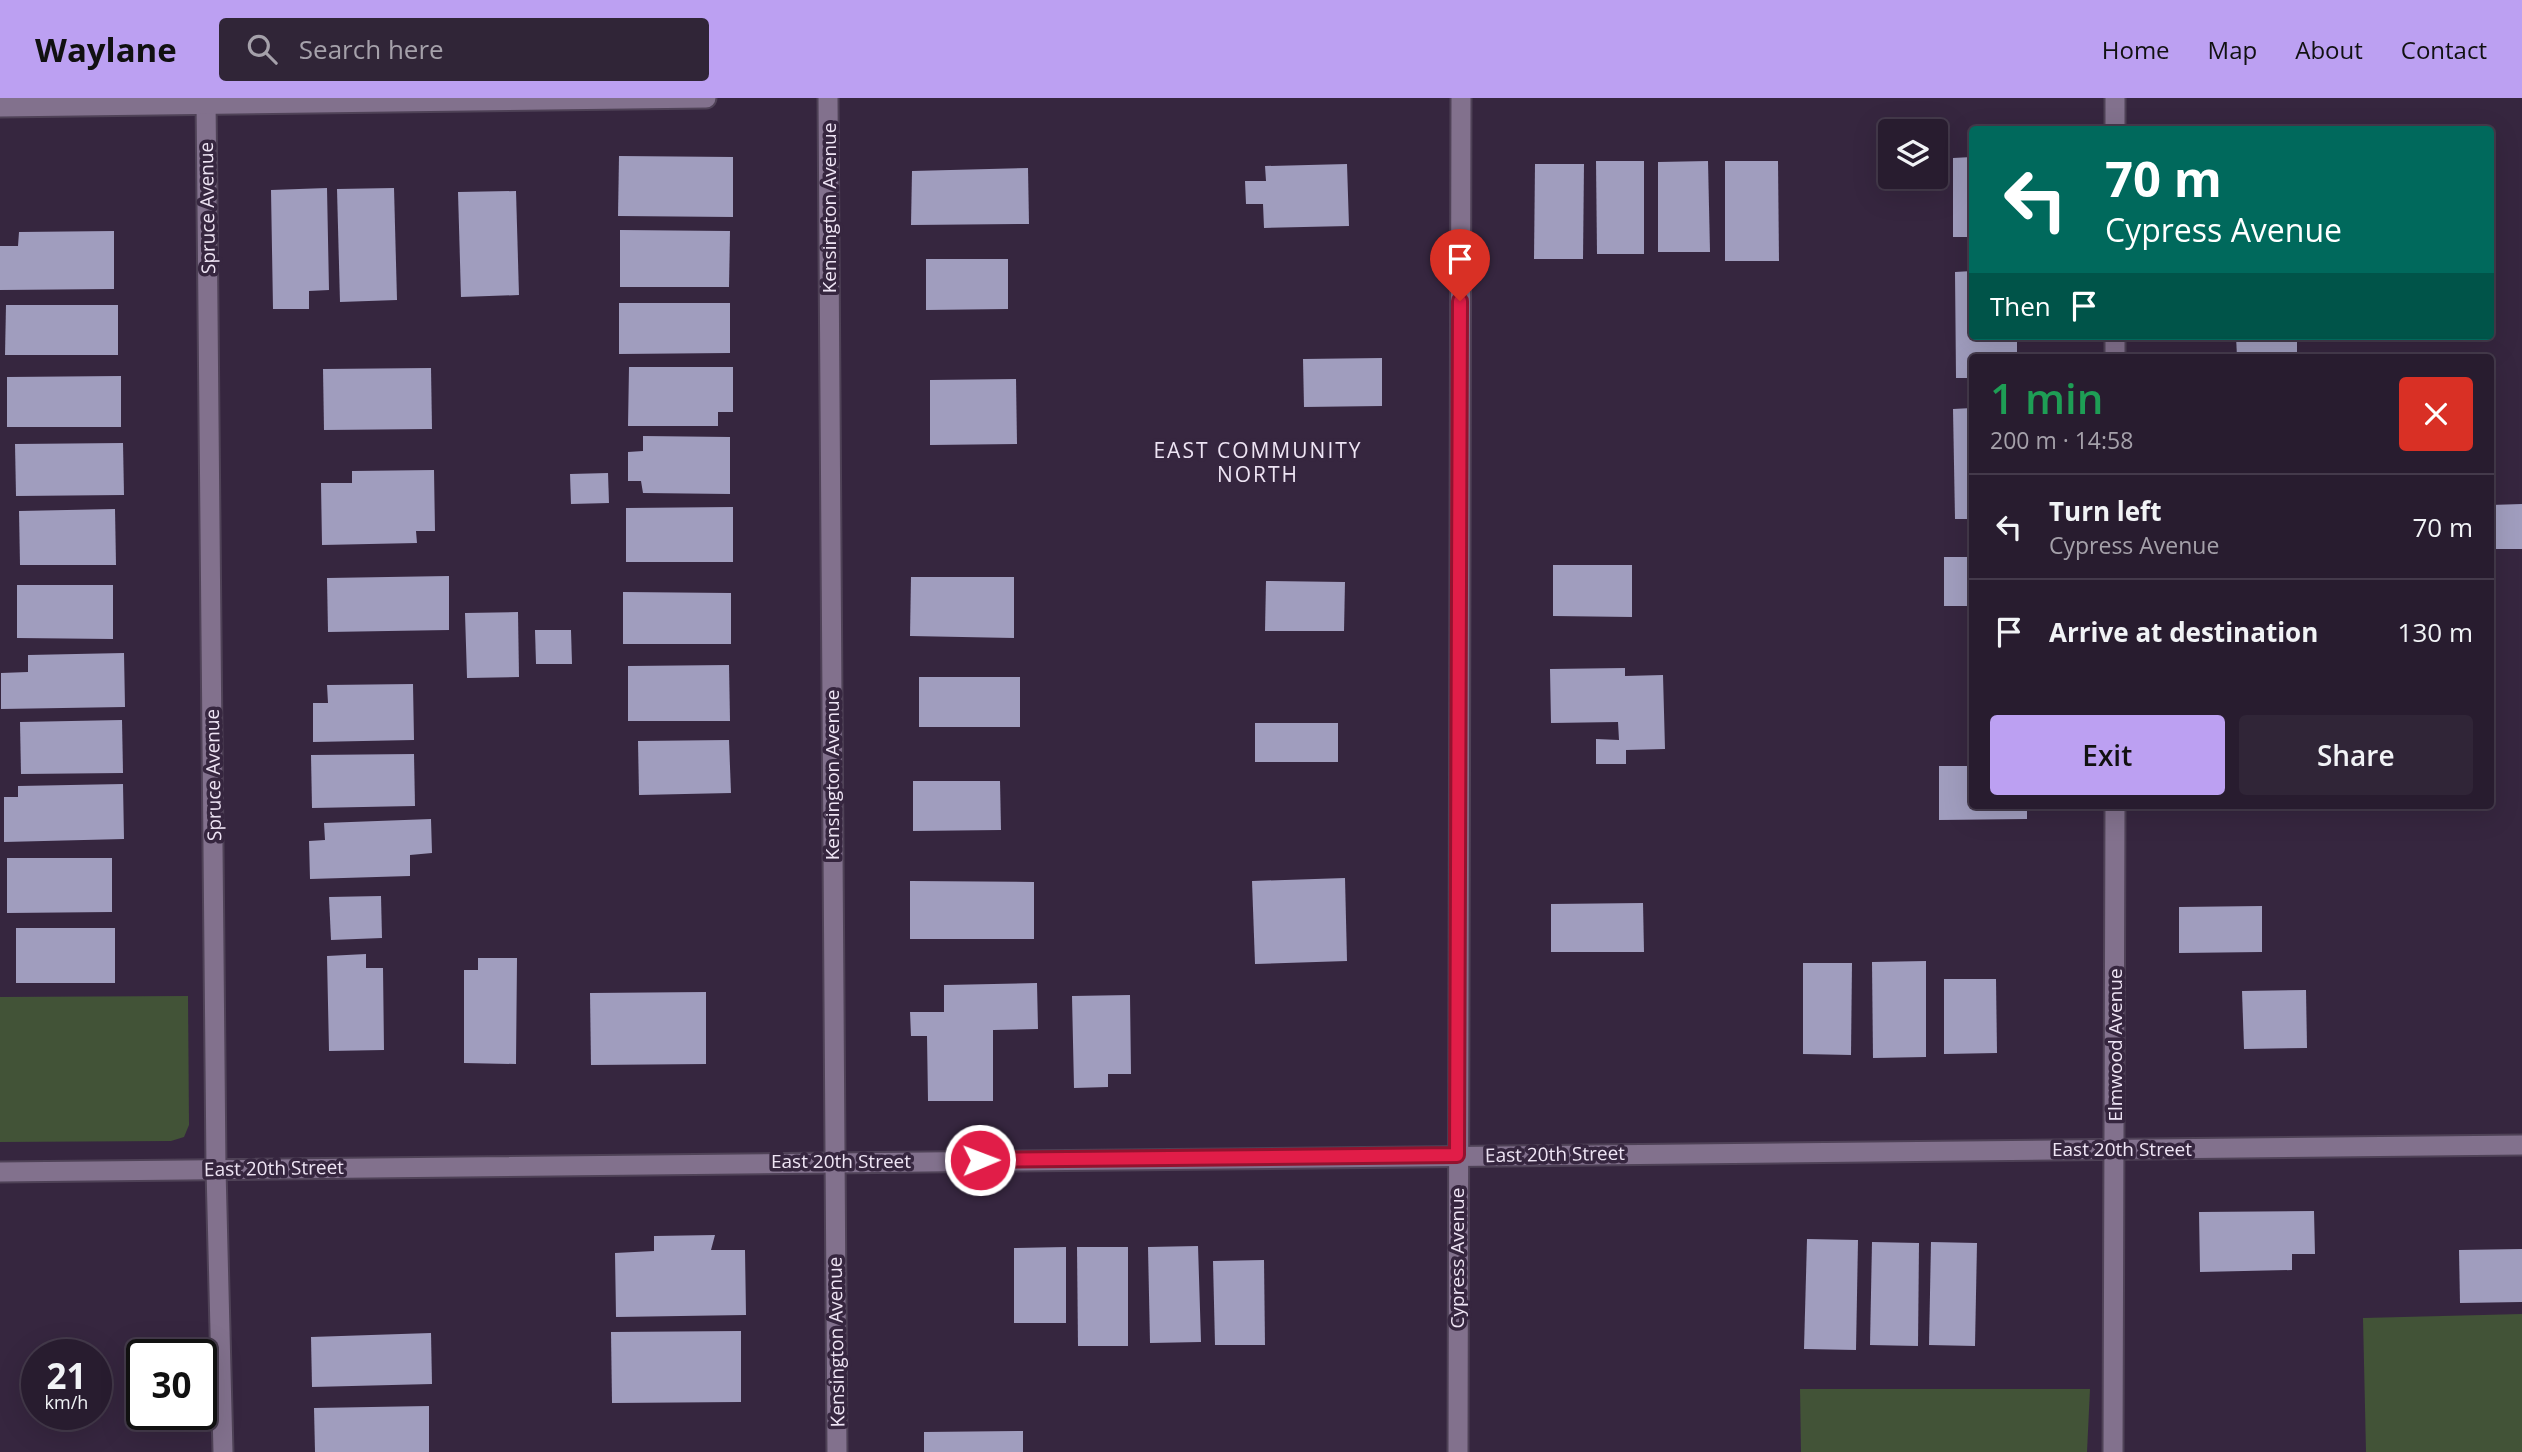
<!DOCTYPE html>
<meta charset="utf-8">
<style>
body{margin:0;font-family:"Open Sans",sans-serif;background:#302537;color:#f1f3f6;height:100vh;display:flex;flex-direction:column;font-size:26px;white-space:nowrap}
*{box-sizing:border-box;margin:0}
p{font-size:23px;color:#a5a1aa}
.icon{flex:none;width:38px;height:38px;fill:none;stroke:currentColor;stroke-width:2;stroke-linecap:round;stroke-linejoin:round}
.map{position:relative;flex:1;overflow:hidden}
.drawer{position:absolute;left:1969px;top:256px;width:525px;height:455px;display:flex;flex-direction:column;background:#281c2f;border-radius:7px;box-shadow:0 7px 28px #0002,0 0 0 2px #443a4b}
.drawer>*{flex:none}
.top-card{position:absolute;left:1969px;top:28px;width:525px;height:214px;border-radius:7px;box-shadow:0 7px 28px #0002,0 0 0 2px #443a4b;background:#00695c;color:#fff;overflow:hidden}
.controls{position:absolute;left:1878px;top:21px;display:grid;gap:14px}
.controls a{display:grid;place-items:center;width:70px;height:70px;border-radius:7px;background:#281c2f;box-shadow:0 7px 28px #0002,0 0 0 2px #443a4b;font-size:35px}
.speed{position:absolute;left:21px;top:1241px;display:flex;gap:14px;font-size:35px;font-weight:700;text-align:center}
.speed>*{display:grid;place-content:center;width:91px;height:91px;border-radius:50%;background:#281c2f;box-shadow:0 7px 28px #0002,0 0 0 2px #443a4b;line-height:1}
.speed small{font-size:18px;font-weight:400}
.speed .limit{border:4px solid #111;border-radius:10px;background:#fff;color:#111}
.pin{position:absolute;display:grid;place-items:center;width:60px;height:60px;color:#fff;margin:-72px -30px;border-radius:50% 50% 50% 0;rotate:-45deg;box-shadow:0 0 7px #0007}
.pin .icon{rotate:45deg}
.me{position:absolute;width:77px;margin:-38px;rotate:89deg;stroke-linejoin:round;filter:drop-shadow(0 0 5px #0008)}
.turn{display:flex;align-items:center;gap:24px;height:147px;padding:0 21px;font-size:32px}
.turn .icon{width:91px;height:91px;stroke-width:2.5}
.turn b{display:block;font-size:49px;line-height:60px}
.then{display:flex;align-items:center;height:66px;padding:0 21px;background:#0003;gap:14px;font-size:26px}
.round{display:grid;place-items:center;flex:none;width:74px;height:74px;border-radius:7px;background:#302537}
.summary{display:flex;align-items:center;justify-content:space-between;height:119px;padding:0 21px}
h1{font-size:42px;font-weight:600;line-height:52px;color:#1e9e55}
.action{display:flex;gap:14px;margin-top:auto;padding:14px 21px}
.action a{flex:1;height:80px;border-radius:7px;background:#bca0f2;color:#111;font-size:28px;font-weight:600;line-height:80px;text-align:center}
.action a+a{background:#302537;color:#f1f3f6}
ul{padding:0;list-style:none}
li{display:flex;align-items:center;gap:21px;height:105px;padding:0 21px;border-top:2px solid #443a4b}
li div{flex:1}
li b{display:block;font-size:26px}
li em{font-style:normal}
header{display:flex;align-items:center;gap:42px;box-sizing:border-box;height:98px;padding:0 35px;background:#bca0f2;color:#111}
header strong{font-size:33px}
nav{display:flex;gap:38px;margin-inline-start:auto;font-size:24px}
.search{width:490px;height:63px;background:#302537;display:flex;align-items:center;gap:18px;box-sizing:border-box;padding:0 24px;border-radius:7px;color:#a5a1aa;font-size:26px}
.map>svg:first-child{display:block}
.green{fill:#425337}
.building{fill:#a09dbe}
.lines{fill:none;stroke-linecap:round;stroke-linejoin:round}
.minor-casing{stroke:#4f4257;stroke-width:23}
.minor{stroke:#82718d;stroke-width:19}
.route-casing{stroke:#92132f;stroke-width:18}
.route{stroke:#e11d48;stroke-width:12}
.labels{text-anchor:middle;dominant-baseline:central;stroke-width:7;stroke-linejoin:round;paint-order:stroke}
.street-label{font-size:19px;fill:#eee4f4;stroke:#36263f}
.neighbourhood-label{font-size:21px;letter-spacing:2px;fill:#eee4f4;stroke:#36263f}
</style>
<header>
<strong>Waylane</strong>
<div class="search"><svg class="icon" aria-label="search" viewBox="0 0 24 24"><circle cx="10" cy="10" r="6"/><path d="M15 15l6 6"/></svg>Search here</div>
<nav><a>Home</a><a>Map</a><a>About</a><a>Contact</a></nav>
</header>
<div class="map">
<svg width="2522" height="1354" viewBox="0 0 2522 1354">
<rect width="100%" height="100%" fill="#36263f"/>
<g class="green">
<polygon points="188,898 189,1027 184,1039 171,1043 0,1044 0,899"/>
<polygon points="2522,1216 2522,1354 2366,1354 2363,1220"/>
<polygon points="1800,1291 2090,1291 2087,1354 1801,1354"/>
</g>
<g class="building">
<polygon points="619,58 733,59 733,119 618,118"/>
<polygon points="1972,59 1972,139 1953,139 1953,60"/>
<polygon points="1596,63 1644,63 1644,156 1597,156"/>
<polygon points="1708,63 1710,154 1658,154 1658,64"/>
<polygon points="1725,63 1778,63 1779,163 1725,163"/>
<polygon points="1347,66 1349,128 1264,130 1263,106 1246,106 1245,83 1266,83 1265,68"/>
<polygon points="1535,66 1584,66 1583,161 1534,161"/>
<polygon points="1028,70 1029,126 911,127 912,73"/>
<polygon points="327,90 329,192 309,193 309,211 273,211 271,92"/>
<polygon points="394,90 397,202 340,204 337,91"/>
<polygon points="516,93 519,197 461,199 458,94"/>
<polygon points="620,132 730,133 729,189 620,189"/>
<polygon points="114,133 114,191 0,192 0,148 18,148 19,134"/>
<polygon points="926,161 1008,161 1008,211 926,212"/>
<polygon points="1972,173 1972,238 2017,238 2017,259 1972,259 1972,280 1956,280 1955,174"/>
<polygon points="619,205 730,205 730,255 619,256"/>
<polygon points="6,207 118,207 118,257 5,257"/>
<polygon points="2236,238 2297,238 2297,259 2237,259"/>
<polygon points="1382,260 1382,308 1304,309 1303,261"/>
<polygon points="629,269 733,269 733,314 718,314 718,328 628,328"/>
<polygon points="431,270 432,331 324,332 323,271"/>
<polygon points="121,278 121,329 7,329 7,279"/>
<polygon points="1016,281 1017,346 930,347 930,282"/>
<polygon points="1972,310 1972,421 1955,421 1953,311"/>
<polygon points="643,338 730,339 730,396 643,395 641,383 628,383 628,354 643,353"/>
<polygon points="123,345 124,397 16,398 15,346"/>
<polygon points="434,372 435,433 416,433 417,445 322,447 321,385 352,385 352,373"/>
<polygon points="608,375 609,405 571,406 570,376"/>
<polygon points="2522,406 2522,451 2490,451 2490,407"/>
<polygon points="733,409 733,464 626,464 626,410"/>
<polygon points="115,411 116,467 20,467 19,413"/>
<rect x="1944" y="459" width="28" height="49"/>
<polygon points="1553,467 1632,467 1632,519 1553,518"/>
<polygon points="449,478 449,532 328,534 327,480"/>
<polygon points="911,479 1014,479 1014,540 910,538"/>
<polygon points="1266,483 1345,484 1344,533 1265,533"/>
<polygon points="17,487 113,487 113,541 17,540"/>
<polygon points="623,494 731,495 731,546 623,546"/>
<polygon points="518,514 519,579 467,580 465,515"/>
<polygon points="535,532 571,532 572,566 536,566"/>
<polygon points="124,555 125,609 1,611 1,575 28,574 28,557"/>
<polygon points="729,567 730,623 628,623 628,568"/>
<polygon points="1625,570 1625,578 1663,577 1665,651 1626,652 1626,666 1596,666 1596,641 1619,642 1618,624 1551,625 1550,571"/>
<rect x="919" y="579" width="101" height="50"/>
<polygon points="413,586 414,642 313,644 313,605 328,605 327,587"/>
<polygon points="122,622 123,675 21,676 20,624"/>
<rect x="1255" y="625" width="83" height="39"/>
<polygon points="729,642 731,695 639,697 638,643"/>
<polygon points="414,656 415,708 312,710 311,657"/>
<polygon points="1939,668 1972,668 1972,707 2027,707 2027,721 1939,722"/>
<polygon points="913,683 1000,683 1001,732 913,733"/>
<polygon points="123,686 124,741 4,744 4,699 18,699 18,688"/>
<polygon points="431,721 432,755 410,757 410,778 310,781 309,743 325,742 324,725"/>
<polygon points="7,760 112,760 112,814 7,815"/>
<polygon points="1345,780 1347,863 1255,866 1252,783"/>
<polygon points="910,783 1034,784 1034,841 910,841"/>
<polygon points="381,798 382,840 331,842 329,799"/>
<polygon points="1643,805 1644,854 1551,854 1551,806"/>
<polygon points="2262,808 2262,854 2179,855 2179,809"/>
<rect x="16" y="830" width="99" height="55"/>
<polygon points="366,856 366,870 383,870 384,952 329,953 327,858"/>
<polygon points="478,860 517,860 516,966 464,965 464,872 478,872"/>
<polygon points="1926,863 1926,959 1873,960 1872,864"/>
<polygon points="1803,865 1852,865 1851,957 1803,956"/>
<polygon points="1944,881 1996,881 1997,955 1944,956"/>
<polygon points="1037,885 1038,931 993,932 993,1003 928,1003 927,938 911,938 910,914 944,914 944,887"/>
<polygon points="2306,892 2307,950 2244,951 2242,893"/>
<polygon points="706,894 706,966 591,967 590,895"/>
<polygon points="1130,897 1131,976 1108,976 1108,989 1074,990 1072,898"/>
<polygon points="2314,1113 2315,1156 2292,1156 2292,1172 2200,1174 2199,1114"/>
<polygon points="715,1137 711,1152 745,1152 746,1217 616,1219 615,1155 654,1153 654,1138"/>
<polygon points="1807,1141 1858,1142 1856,1252 1804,1251"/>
<polygon points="1872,1144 1919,1145 1918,1248 1870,1247"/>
<polygon points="1931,1144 1977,1145 1975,1248 1929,1247"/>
<polygon points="1198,1148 1201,1244 1150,1245 1148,1149"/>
<polygon points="1066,1149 1066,1225 1014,1225 1014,1150"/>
<polygon points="1077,1149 1128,1149 1128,1248 1078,1248"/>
<polygon points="2522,1151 2522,1204 2460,1205 2459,1152"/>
<polygon points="1264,1162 1265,1247 1215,1247 1213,1163"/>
<polygon points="741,1233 741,1304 612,1305 611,1234"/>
<polygon points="431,1235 432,1286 312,1289 311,1239"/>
<polygon points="429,1308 429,1354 315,1354 314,1310"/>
<polygon points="1023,1333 1023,1354 924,1354 924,1334"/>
</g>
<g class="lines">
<g class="minor-casing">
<g id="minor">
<polyline points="206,0 216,1071 223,1354"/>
<polyline points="828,0 837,1354"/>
<polyline points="0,9 706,0"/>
<polyline points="2115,32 2115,0"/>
<polyline points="2115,259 2115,238"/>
<polyline points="0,1074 2522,1047"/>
<polyline points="1458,1354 1461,0"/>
<polyline points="2113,1354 2115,707"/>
</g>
</g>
<use href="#minor" class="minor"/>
</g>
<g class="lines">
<g class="route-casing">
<polyline id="route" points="980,1062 1457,1057 1460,203"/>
</g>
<use href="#route" class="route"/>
</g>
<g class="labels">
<g class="street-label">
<text transform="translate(207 110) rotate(-91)">Spruce Avenue</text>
<text transform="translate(829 110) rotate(-90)">Kensington Avenue</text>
<text transform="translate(213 677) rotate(-91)">Spruce Avenue</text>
<text transform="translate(832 677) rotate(-90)">Kensington Avenue</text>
<text transform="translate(2115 947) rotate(-90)">Elmwood Avenue</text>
<text x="2122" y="1051">East 20th Street</text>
<text transform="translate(1555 1056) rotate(-1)">East 20th Street</text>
<text x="841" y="1063">East 20th Street</text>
<text transform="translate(274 1070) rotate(-1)">East 20th Street</text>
<text transform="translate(1457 1160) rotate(-90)">Cypress Avenue</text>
<text transform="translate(836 1244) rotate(-91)">Kensington Avenue</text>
</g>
<g class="neighbourhood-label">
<text x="1258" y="352">EAST COMMUNITY<tspan x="1258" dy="24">NORTH</tspan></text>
</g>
</g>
</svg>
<div class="controls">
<a><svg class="icon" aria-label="layers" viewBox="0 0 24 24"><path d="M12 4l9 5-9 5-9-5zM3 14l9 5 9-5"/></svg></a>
</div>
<div class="speed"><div>21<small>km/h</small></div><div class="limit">30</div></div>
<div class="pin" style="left:1460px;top:203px;background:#d93025"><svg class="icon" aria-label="arrive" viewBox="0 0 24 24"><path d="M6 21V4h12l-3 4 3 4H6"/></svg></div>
<svg class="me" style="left:980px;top:1062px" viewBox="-20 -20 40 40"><circle r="17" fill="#e11d48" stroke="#fff" stroke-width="3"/><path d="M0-11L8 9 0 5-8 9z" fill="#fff"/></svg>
<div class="top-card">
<div class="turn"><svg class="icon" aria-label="left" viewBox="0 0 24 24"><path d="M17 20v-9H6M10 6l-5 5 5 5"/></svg><div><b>70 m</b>Cypress Avenue</div></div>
<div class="then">Then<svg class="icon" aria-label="arrive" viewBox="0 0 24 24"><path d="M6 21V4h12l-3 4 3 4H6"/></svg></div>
</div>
<section class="drawer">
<div class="summary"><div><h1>1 min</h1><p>200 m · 14:58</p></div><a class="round" style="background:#d93025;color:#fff"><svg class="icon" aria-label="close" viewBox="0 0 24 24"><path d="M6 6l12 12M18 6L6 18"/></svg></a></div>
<ul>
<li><svg class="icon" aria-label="left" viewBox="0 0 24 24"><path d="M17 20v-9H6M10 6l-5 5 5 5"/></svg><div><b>Turn left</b><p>Cypress Avenue</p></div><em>70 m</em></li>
<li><svg class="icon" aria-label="arrive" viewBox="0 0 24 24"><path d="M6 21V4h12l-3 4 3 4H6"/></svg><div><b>Arrive at destination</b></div><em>130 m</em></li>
</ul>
<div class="action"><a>Exit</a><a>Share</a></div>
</section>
</div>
